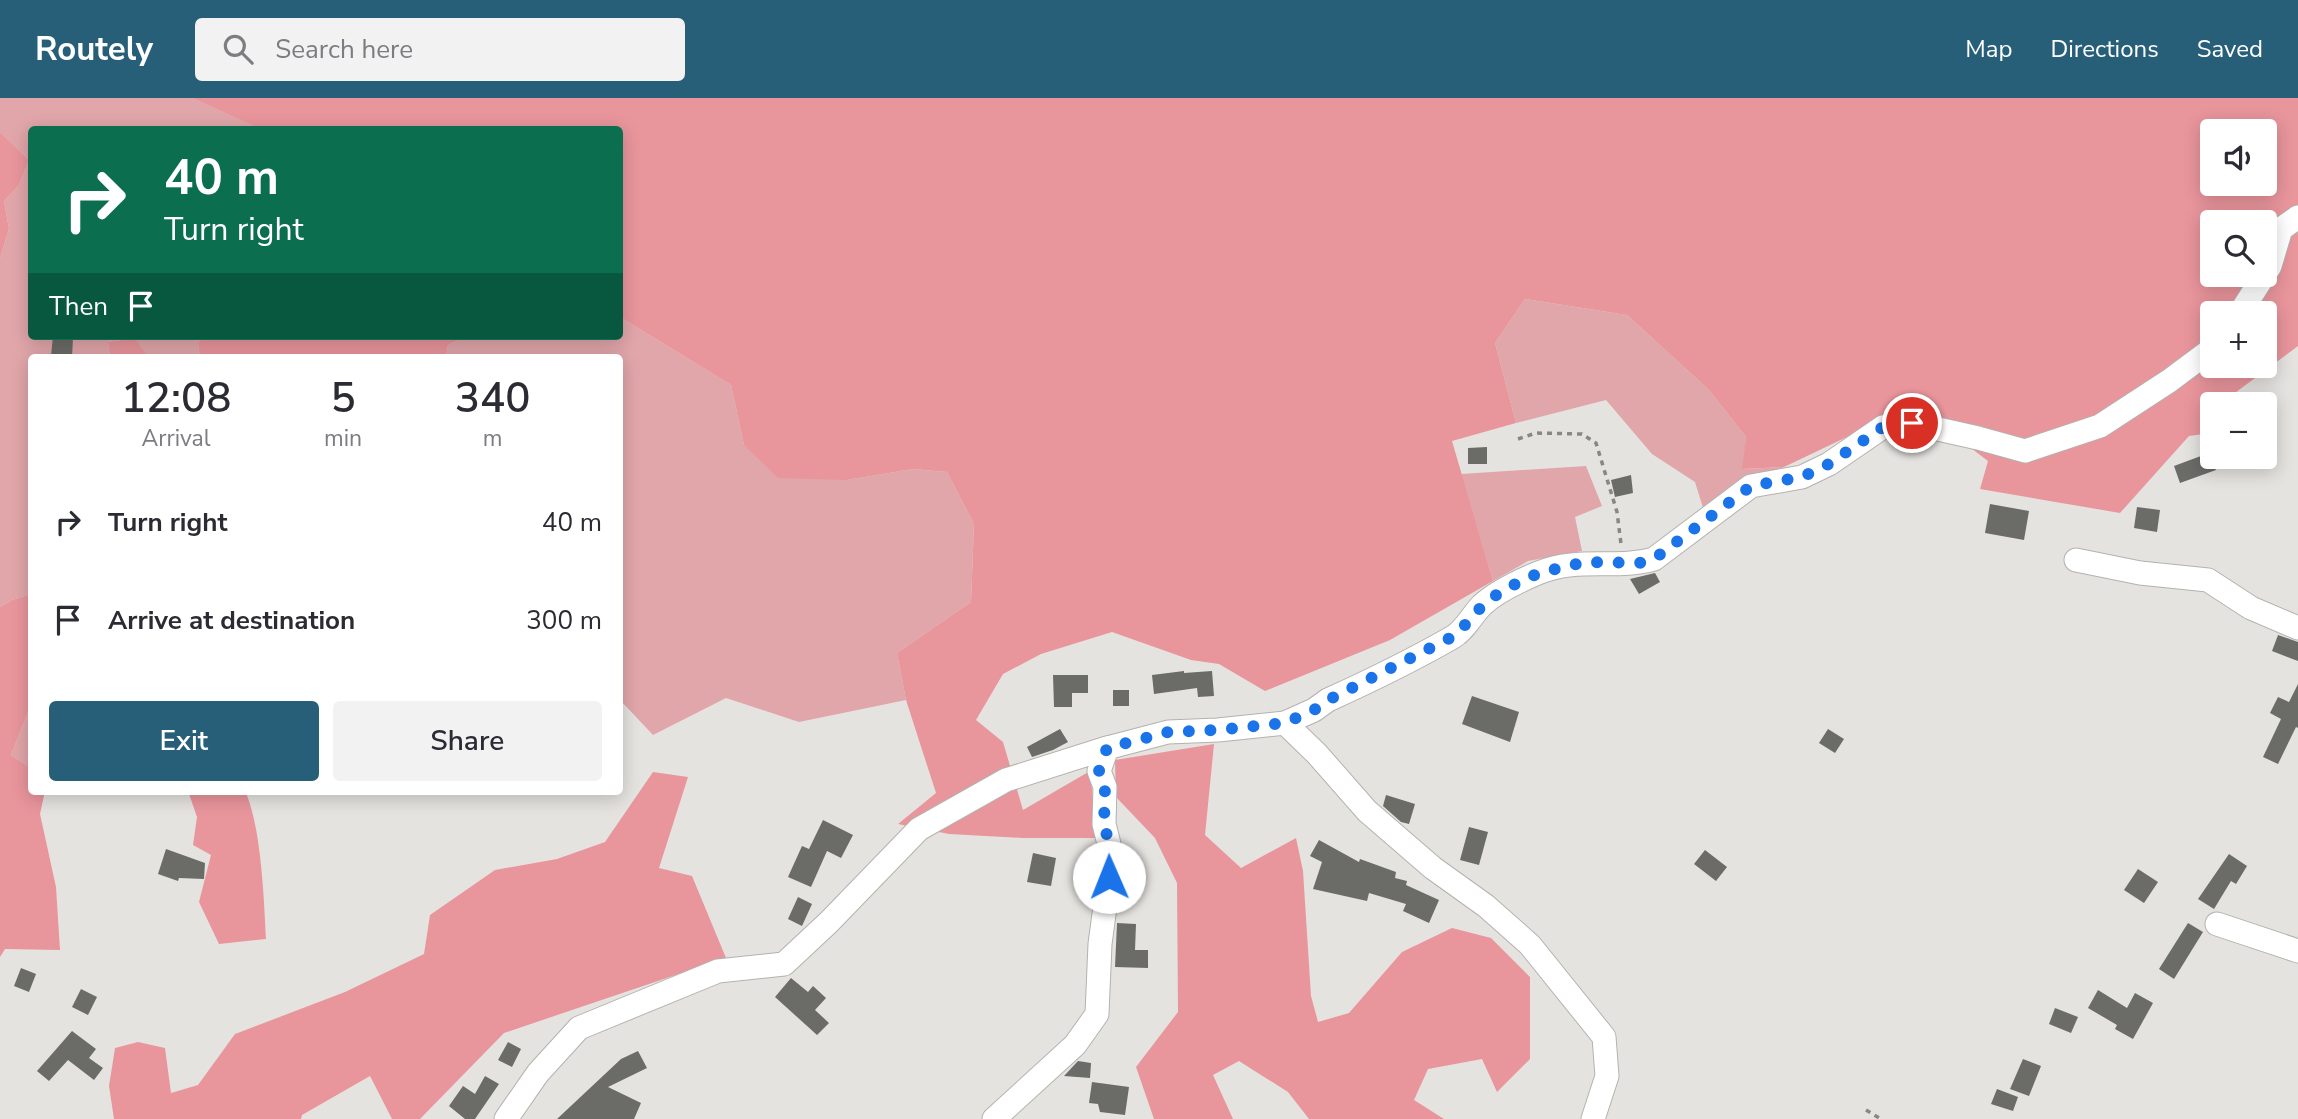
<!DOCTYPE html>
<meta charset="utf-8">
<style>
body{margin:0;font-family:"Nunito Sans",sans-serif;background:#f2f2f3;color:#2b2b33;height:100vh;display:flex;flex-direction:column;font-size:26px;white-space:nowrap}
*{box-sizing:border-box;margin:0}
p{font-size:23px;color:#7c7c81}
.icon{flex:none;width:38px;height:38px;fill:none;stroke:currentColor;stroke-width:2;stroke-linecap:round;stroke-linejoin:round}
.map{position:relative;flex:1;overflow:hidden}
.drawer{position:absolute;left:28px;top:256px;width:595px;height:441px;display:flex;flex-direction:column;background:#fff;border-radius:7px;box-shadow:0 4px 18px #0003}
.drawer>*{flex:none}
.hud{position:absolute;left:28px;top:28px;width:595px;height:214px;border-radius:7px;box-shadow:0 4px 18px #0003;background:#0b6e4f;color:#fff;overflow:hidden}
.controls{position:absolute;left:2200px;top:21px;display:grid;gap:14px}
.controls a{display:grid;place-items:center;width:77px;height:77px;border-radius:7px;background:#fff;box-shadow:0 4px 18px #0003;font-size:35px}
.pin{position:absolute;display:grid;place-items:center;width:60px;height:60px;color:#fff;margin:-30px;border:4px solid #fff;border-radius:50%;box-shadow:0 2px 7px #0007}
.me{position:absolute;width:77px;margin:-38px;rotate:359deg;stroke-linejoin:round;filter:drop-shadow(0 0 5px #0008)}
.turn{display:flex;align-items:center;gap:24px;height:147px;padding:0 21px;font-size:32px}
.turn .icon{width:91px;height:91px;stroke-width:2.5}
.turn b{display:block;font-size:49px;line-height:60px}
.then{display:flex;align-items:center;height:66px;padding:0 21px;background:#0003;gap:14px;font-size:26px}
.eta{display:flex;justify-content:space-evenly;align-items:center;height:119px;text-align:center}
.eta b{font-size:42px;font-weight:600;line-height:49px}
.button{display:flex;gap:14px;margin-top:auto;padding:14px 21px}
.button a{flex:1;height:80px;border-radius:7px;background:#275f79;color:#fff;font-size:28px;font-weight:600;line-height:80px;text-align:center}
.button a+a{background:#f2f2f3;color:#2b2b33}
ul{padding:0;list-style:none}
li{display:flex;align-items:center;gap:21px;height:98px;padding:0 21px}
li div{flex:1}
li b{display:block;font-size:26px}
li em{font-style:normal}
header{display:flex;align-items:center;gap:42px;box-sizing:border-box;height:98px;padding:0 35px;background:#275f79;color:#fff}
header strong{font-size:33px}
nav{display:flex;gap:38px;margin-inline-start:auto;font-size:24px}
.search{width:490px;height:63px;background:#f2f2f3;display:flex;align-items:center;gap:18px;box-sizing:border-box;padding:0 24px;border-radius:7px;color:#7c7c81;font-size:26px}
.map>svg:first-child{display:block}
.green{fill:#e1a6aa}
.forest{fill:#e9959c;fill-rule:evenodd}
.building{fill:#6b6b68}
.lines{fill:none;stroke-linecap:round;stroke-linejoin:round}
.minor-casing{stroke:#b4b2ae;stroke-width:25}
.path{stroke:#898785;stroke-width:3.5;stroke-dasharray:5 5;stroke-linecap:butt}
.minor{stroke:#fff;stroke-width:23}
.route{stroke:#1a73e8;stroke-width:12;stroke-dasharray:0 21.6}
</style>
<header>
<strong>Routely</strong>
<div class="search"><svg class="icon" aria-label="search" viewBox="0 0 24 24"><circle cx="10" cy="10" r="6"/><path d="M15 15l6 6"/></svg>Search here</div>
<nav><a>Map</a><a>Directions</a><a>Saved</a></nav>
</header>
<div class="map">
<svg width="2298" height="1021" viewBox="0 0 2298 1021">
<rect width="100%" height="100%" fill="#e5e3df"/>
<g class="green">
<polygon points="0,0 192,0 253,27 253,31 32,32 32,238 204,238 198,245 200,259 149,259 133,240 108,244 110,259 32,259 31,496 12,502 0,509 0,160 9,131 4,103 19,87 29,62 0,34"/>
<polygon points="1525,201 1627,217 1709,292 1746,339 1743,371 1784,369 1704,413 1695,384 1652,356 1606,302 1516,325 1495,245"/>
<polygon points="620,219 731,287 744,347 847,382 913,371 947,374 974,426 971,504 897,555 906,602 799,624 726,600 653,637 620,602 620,259 446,259 448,247 468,238 620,238"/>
<polygon points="1586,368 1602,408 1575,419 1582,453 1528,463 1493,483 1461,376"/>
<polygon points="31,606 31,670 11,657"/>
</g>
<g class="forest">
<path d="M192,0h2106v248l-78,58h-8v29l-23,3 -69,77 -140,-24 8,-28 -74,-56 -130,62 -42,2 4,-32 -37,-47 -82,-75 -102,-16 -30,44 21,80 -64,18 41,140 -103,59 -125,51 -46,-27 -28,-4 -79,-28 -71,22 -38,20 -27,46 27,22 20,68 67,-39 7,67h-74l-74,-4 -51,-10 38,-31 -30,-93 -9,-47 74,-51 3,-78 -27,-52 -34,-3 -66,11 -69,-2 -34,-33 -13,-60 -111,-68v-187l-367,-1 -1,-4zM2212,33h52v53h-52zM2212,124h52v53h-52zM2212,215h52v53h-52z"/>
<polygon points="0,34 29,62 19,87 4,103 9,131 0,160"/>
<polygon points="204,238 468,238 448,247 446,259 200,259 198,245"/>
<polygon points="134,240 149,259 110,259 108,244"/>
<polygon points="31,496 31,606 11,657 31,670 32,693 45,693 40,716 56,789 60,852 5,851 0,859 0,509 12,502"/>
<polygon points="1214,646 1205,737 1241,770 1296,740 1303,773 1311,898 1318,924 1349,915 1402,854 1452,830 1491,840 1530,879 1530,961 1497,994 1482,961 1428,971 1414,1002 1444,1021 1309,1021 1288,994 1239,963 1213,977 1233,1021 1154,1021 1136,969 1178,914 1177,785 1155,740 1116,699 1115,662"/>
<polygon points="653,674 688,679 659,770 692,778 726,860 504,935 420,1021 392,1021 370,978 302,1017 301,1021 114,1021 109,988 115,950 138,944 165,950 171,995 198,987 235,936 345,894 424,856 430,817 495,772 557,761 605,744"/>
<path d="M188,693h57c16,34 19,108 21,148l-47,5 -20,-42 12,-47 -18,-10 4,-28z"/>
</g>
<g class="building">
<polygon points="53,238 73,240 72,259 51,258"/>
<polygon points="1487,349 1487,366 1468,366 1468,350"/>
<polygon points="2209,355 2216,372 2180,385 2174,368"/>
<polygon points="1631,377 1633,395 1615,399 1611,382"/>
<polygon points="1990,406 2029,413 2024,442 1985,435"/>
<polygon points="2137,409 2160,412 2157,434 2134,430"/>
<polygon points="1655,475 1660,484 1639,496 1630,481"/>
<polygon points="2278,537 2298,544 2298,563 2272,553"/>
<polygon points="1184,573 1184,575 1212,573 1214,598 1198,599 1197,590 1154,596 1152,577"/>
<polygon points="1053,577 1088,577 1088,595 1072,595 1072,609 1054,609"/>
<polygon points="2298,586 2298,630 2296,629 2278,666 2263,659 2281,621 2270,615 2278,599 2289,604"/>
<rect x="1113" y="592" width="16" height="16"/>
<polygon points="1472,598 1519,614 1510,644 1462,626"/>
<polygon points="1060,631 1068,644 1053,652 1032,659 1027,649"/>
<polygon points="1828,631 1844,641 1835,655 1819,645"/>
<polygon points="1386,697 1415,706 1409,726 1401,724 1383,708"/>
<polygon points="823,722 853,737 841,760 827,753 811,789 788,779 802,748 809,751"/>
<polygon points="1469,729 1488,734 1479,767 1460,762"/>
<polygon points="1319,742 1359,764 1360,761 1396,774 1395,780 1407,783 1406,787 1439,802 1429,825 1403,813 1406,806 1369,795 1367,803 1313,791 1322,764 1310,758"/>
<polygon points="166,751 205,765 204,781 179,780 178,783 158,776"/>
<polygon points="1705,752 1727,769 1716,783 1694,766"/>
<polygon points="1033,755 1056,760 1051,788 1027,784"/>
<polygon points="2229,756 2247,768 2236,786 2231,783 2214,811 2198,801"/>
<polygon points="2138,771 2158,784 2144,805 2124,792"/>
<polygon points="798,799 812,806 802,828 788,821"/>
<polygon points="1117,825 1136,826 1135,852 1148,852 1148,870 1115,869"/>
<polygon points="2188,825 2203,834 2174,881 2159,871"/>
<polygon points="21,870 36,876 29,894 14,888"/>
<polygon points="791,880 808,894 813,888 826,900 815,912 829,925 817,937 775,899"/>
<polygon points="81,891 97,899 88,917 72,909"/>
<polygon points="2098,892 2127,910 2135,895 2153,905 2133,941 2115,931 2117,927 2088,910"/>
<polygon points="2055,910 2078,919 2071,935 2049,926"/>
<polygon points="72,933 96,951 89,960 103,970 94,982 68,962 49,983 37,973"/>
<polygon points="508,944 521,951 512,969 498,962"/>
<polygon points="638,953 647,970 608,989 641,1005 634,1021 557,1021 621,961"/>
<polygon points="2023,961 2041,968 2029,998 2010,991"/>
<polygon points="1078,963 1091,965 1090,980 1064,978"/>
<polygon points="485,978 499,986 475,1021 465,1021 449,1008 463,988 475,996"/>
<polygon points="1092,984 1129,989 1125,1017 1100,1014 1098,1006 1089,1005"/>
<polygon points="1997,991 2018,999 2013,1013 1991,1006"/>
</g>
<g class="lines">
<g class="minor-casing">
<g id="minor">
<polyline points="2240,215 2270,168 2281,131 2298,119"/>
<polyline points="2076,462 2140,475 2208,482 2251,510 2298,530"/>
<polyline points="1285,625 1317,656 1367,713 1433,770 1486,808 1530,847 1604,939 1607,978 1593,1021"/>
<polyline points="2217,826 2298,853"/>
<polyline points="506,1021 538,975 579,930 718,873 784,866 829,824 919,731 1006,682 1107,650"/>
<path d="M994,1021l81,-74 22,-31 3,-70 9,-67v-33l-5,-20 1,-37 -6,-16 8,-23 61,-16 50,-2 67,-7 29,-13 14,-10c42,-19 85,-40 125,-63 12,-7 19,-22 29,-32 15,-14 37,-24 56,-32 41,-17 78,-3 116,-14l97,-73 51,-9 27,-13 54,-37 28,-4 67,15 47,13 75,-25 69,-45 43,-32"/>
</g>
</g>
<g class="path">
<polyline points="1518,341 1536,335 1582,336 1596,345 1617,414 1621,446"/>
<polyline points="1866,1012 1881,1021"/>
</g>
<use href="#minor" class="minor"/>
</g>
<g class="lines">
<polyline class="route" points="1109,779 1109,746 1104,726 1105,689 1099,673 1107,650 1168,634 1218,632 1285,625 1314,612 1328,602 1456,537 1483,507 1503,492 1539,475 1585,464 1639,465 1654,461 1751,388 1802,379 1829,366 1883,329 1912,325"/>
</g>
</svg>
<div class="controls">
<a><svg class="icon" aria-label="sound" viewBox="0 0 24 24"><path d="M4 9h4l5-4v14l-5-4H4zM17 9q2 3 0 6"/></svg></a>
<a><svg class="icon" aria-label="search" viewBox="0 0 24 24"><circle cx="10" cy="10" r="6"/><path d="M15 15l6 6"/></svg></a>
<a>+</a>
<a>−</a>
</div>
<div class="pin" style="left:1912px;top:325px;background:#d93025"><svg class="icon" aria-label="arrive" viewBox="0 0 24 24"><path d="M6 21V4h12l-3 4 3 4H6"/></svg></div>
<svg class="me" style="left:1109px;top:779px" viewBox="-20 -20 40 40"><circle r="19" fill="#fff"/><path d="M0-13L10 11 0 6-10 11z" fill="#1a73e8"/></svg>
<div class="hud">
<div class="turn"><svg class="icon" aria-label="right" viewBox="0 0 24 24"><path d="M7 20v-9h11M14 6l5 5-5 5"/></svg><div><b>40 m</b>Turn right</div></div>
<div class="then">Then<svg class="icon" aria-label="arrive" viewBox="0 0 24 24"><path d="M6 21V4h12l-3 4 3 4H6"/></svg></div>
</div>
<section class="drawer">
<div class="eta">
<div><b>12:08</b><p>Arrival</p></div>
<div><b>5</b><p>min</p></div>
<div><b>340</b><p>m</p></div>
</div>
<ul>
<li><svg class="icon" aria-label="right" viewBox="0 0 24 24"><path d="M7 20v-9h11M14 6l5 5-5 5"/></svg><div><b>Turn right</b></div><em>40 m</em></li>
<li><svg class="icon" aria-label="arrive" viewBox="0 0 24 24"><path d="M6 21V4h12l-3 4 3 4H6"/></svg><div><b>Arrive at destination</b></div><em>300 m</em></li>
</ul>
<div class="button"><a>Exit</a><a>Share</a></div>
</section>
</div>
